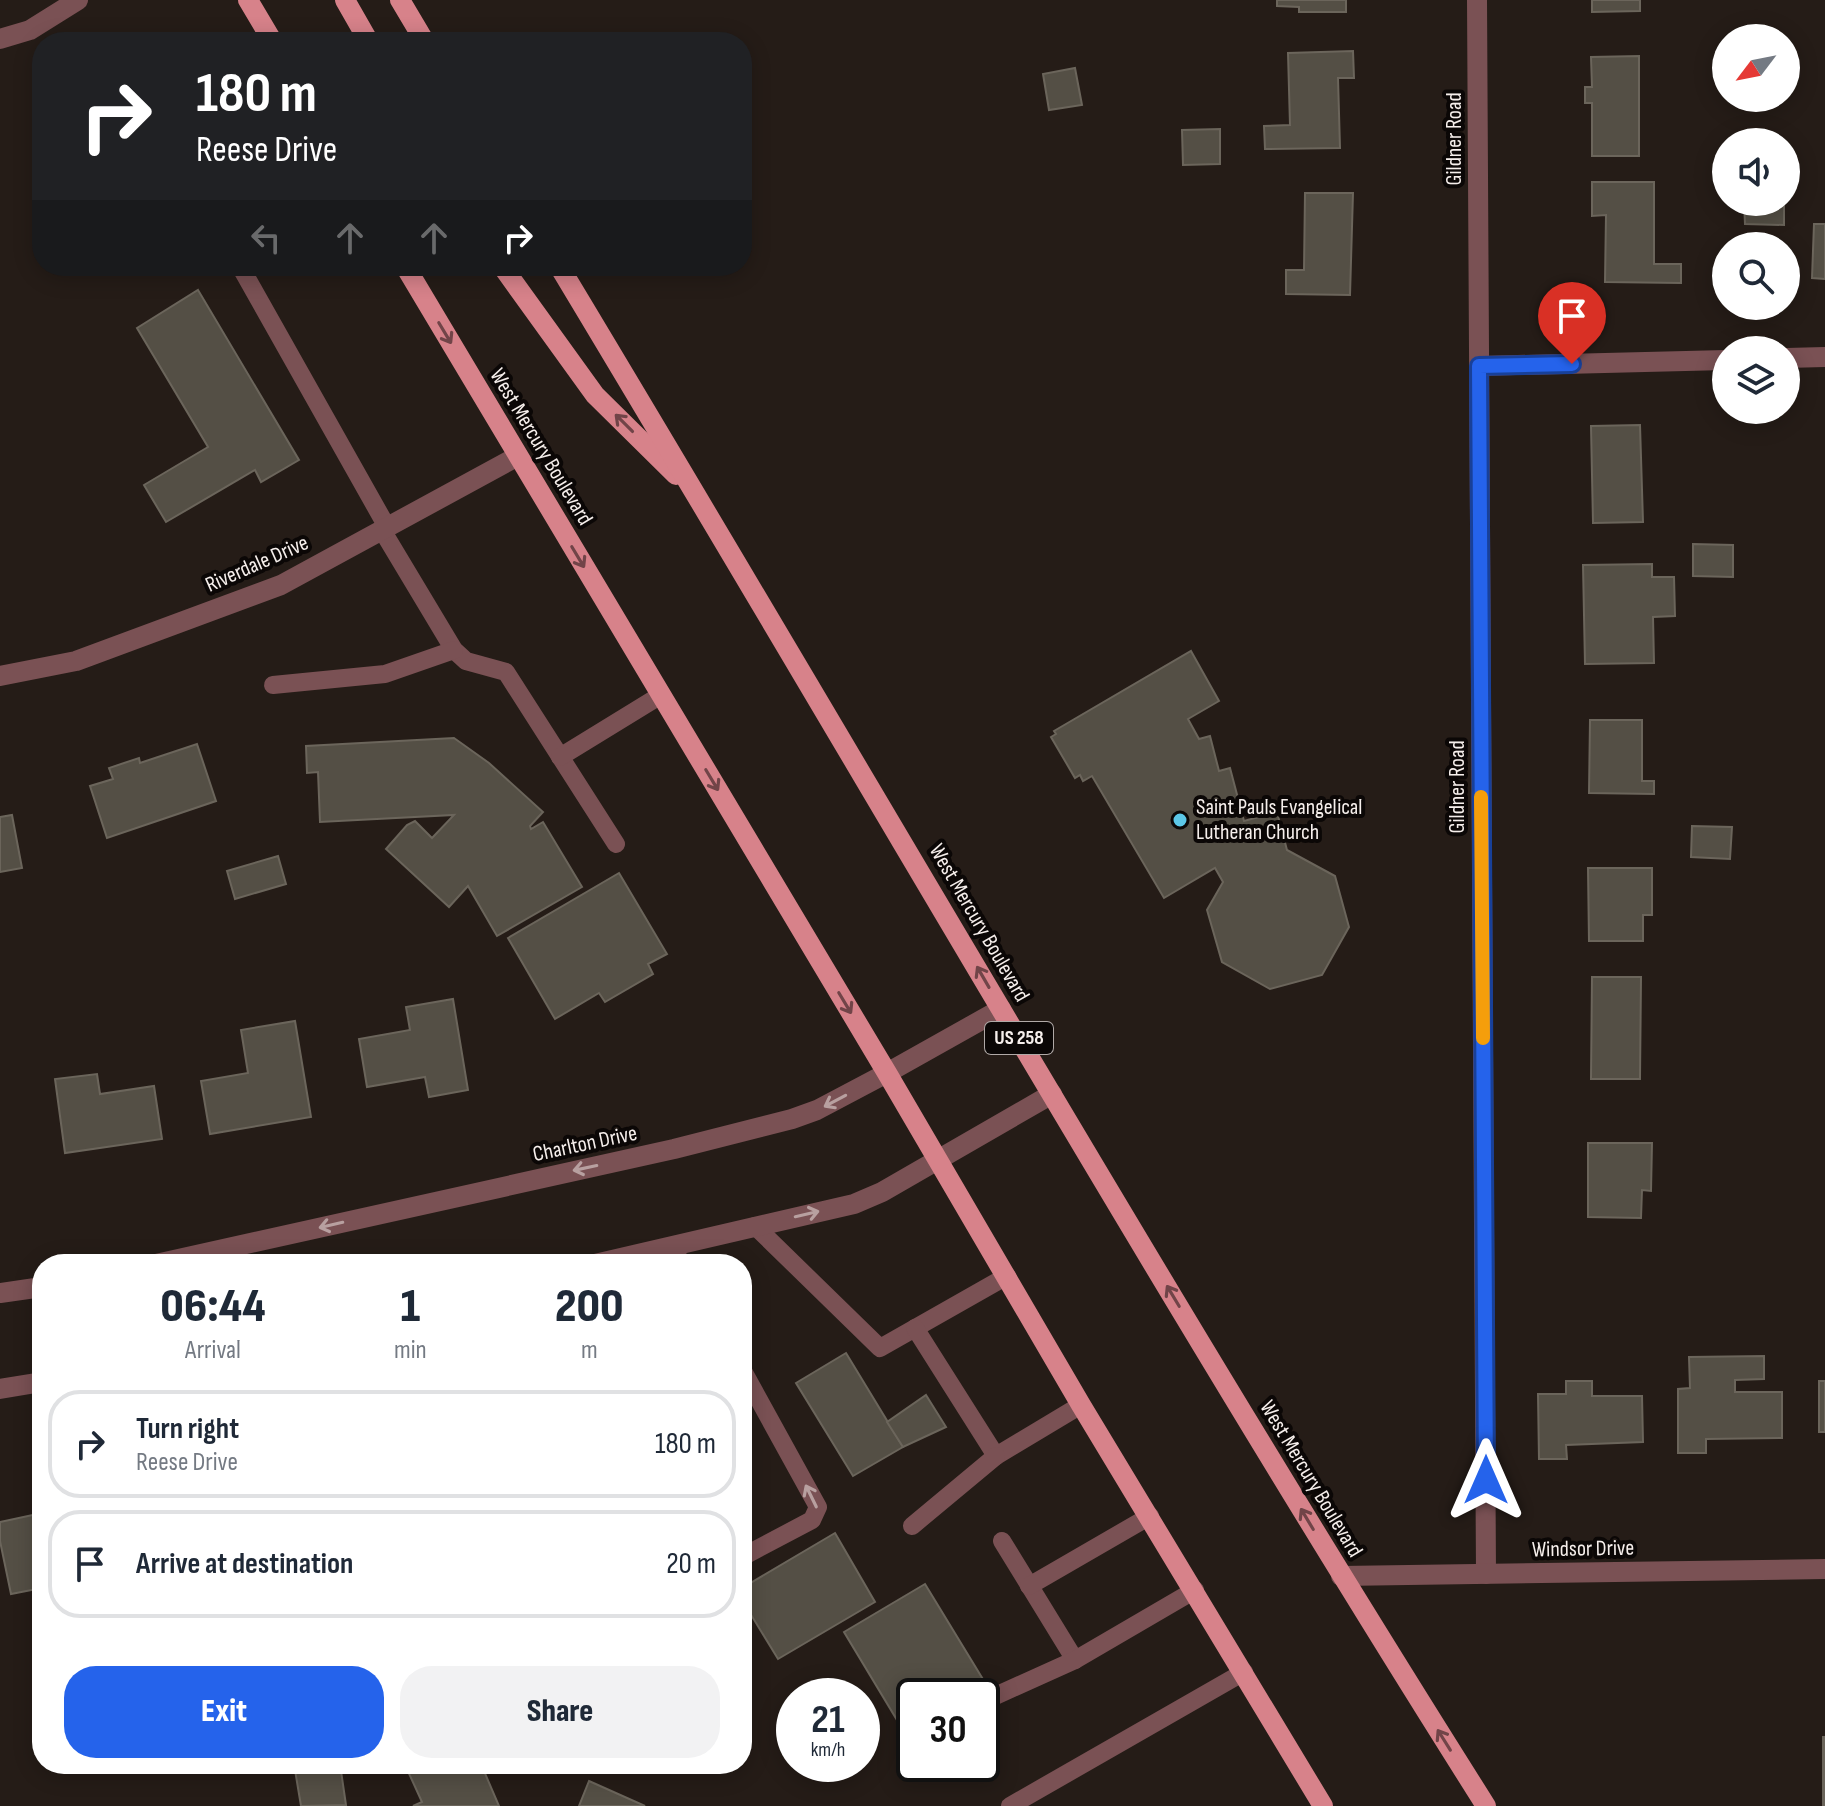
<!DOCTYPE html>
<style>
body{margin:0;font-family:"Sofia Sans Condensed",sans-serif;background:#f2f2f3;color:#1f2937;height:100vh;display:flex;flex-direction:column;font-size:30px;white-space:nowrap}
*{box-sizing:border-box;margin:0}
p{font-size:26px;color:#747a83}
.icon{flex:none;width:44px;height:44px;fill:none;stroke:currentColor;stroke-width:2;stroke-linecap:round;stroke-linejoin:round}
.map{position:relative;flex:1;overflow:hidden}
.details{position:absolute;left:32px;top:1254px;width:720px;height:520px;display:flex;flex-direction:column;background:#fff;border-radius:32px;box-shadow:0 4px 20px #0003}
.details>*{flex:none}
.top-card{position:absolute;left:32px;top:32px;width:720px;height:244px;border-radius:32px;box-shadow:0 4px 20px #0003;background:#202124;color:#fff;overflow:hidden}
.needle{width:52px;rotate:238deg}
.tools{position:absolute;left:1712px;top:24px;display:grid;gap:16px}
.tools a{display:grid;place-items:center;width:88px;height:88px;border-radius:50%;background:#fff;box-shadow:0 4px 20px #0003;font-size:40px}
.speed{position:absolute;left:776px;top:1678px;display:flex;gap:16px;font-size:40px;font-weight:700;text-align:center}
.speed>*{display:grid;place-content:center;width:104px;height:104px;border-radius:50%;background:#fff;box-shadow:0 4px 20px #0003;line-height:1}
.speed small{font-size:20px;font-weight:400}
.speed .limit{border:4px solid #111;border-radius:12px;background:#fff;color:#111}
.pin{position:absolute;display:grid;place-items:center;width:68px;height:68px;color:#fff;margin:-82px -34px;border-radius:50% 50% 50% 0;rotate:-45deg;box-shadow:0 0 8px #0007}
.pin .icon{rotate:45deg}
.me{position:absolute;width:88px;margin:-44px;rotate:0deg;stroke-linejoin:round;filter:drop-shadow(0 0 6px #0008)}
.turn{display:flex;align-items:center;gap:28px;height:168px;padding:0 32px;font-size:36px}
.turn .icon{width:104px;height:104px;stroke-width:2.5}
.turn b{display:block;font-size:56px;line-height:68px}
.lanes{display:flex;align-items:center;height:76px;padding:0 32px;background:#0003;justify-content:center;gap:40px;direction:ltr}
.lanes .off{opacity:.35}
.eta{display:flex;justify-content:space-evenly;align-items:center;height:136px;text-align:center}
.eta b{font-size:48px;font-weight:800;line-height:56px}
.button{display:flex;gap:16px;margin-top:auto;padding:16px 32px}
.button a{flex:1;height:92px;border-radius:32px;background:#2563eb;color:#fff;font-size:32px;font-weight:800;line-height:92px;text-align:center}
.button a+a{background:#f2f2f3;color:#1f2937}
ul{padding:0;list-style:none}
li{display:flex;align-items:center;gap:24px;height:108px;margin:0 16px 12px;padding:0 16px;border:4px solid #e0e1e3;border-radius:32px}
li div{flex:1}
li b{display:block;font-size:30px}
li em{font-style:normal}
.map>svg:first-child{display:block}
.building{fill:#544f45;stroke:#6b655b;stroke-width:2}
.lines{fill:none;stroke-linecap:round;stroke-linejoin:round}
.lane{stroke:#7a5154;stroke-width:18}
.street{stroke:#7a5154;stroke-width:20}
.primary{stroke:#d7828a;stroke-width:20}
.oneway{stroke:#714448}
.oneway2{stroke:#b8a0a0}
.route-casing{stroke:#184099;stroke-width:20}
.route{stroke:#2563eb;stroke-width:14}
.slow{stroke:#f59e0b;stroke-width:14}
.poi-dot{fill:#5cc7e7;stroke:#0b0706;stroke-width:3}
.labels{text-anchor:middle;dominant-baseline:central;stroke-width:8;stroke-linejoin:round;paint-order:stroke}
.shield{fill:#0b0706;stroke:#b0a9a7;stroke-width:2}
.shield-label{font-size:20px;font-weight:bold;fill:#f6efec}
.street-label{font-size:22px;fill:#f6efec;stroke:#0b0706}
.poi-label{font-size:22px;fill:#f6efec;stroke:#0b0706;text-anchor:start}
</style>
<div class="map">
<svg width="1825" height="1806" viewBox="0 0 1825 1806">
<rect width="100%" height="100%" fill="#251c17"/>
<g class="building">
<polygon points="1277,0 1346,0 1346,12 1299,12 1299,7 1277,6"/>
<polygon points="1592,0 1640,0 1640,11 1592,12"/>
<polygon points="1353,51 1354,78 1338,78 1340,148 1265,149 1264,126 1290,125 1288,53"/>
<polygon points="1639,56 1639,156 1592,156 1592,103 1585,103 1585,87 1592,87 1591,57"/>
<polygon points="1075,68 1082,105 1049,110 1043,74"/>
<polygon points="1220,129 1220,164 1183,165 1182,130"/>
<polygon points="1592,182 1654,182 1654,264 1681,264 1681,283 1605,282 1606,215 1592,216"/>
<polygon points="1305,193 1353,193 1350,295 1286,294 1286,270 1304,270"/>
<polygon points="1744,202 1784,202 1784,225 1745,224"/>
<polygon points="1814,224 1825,224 1825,279 1812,278"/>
<polygon points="198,290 299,460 261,482 255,470 166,522 144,485 208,447 137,328"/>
<polygon points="1640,425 1643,522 1593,523 1591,426"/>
<polygon points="1693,544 1733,545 1733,577 1693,576"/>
<polygon points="1652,564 1652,577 1674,577 1675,616 1653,617 1654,663 1585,664 1583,565"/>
<polygon points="1191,651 1219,701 1188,719 1199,739 1210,736 1219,771 1230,768 1244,821 1277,812 1287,850 1335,876 1349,927 1322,975 1270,989 1222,962 1207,910 1223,882 1215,868 1164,898 1092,776 1083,781 1080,775 1075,778 1051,737 1056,734 1054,731"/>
<polygon points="1590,720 1642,720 1642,781 1654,781 1654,794 1589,793"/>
<polygon points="454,738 489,763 543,812 530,826 531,829 543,822 582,887 497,936 468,886 449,907 386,849 407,825 415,821 432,838 454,815 320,822 318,772 307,773 306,746"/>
<polygon points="197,744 216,801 107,838 90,786 113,779 109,768 139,758 140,763"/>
<polygon points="12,815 22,868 0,872 0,817"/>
<polygon points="1692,826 1732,827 1730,859 1691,857"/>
<polygon points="278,856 286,884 235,899 227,871"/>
<polygon points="1588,868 1652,868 1652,915 1643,915 1643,941 1589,941"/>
<polygon points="619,873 667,954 648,964 653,974 605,1002 599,993 555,1019 508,938"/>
<polygon points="1592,977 1641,977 1640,1079 1591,1079"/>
<polygon points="453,999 468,1090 429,1097 425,1077 367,1087 359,1039 410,1030 406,1007"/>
<polygon points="295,1021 311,1117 210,1134 201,1081 248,1073 241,1030"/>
<polygon points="97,1074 100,1094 154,1086 162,1139 65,1153 55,1079"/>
<polygon points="1588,1143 1652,1143 1651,1191 1642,1190 1641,1218 1588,1217"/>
<polygon points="846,1353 903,1447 853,1476 796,1383"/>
<polygon points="1764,1356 1764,1379 1735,1380 1735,1392 1782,1392 1782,1438 1706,1439 1706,1453 1678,1453 1678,1389 1690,1388 1689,1357"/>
<polygon points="1566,1381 1592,1381 1592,1396 1642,1396 1643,1442 1566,1445 1567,1459 1539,1459 1538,1394 1566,1394"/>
<rect x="1819" y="1381" width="6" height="51"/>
<polygon points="926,1395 946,1427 903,1447 887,1422"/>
<polygon points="42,1513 42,1588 11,1594 0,1541 0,1522"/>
<polygon points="835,1533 875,1602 778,1659 742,1600 742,1588"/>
<polygon points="925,1584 984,1681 959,1696 914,1696 914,1723 903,1730 844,1632"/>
<rect x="1823" y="1737" width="2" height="69"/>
<polygon points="294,1764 340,1764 346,1805 301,1806"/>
<polygon points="412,1764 481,1764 499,1806 413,1806 422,1802 406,1767"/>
<polygon points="589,1781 645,1806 579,1806"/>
</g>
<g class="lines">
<g class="lane">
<polyline points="240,266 387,527"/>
<polyline points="382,530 454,650 466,661 506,672 616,844"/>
<polyline points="273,685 385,674 454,650"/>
<polyline points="560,757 661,695"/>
<polyline points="755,1226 880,1348 1007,1276"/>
<polyline points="676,1245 679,1264"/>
<polyline points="915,1328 996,1456 1081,1405"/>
<polyline points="742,1369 818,1507 812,1520 742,1557"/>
<polyline points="912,1526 996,1456"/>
<polyline points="1002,1541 1075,1660"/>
<polyline points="1029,1586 1150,1516"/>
<polyline points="982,1702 1075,1660 1195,1590"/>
<polyline points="1010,1806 1244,1672"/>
</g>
<g class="street">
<polyline points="1477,0 1486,1574"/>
<polyline points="0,39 30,30 78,0"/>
<polyline points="1786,358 1825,357"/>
<polyline points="1479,366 1726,360"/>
<polyline points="0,676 76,661 281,585 518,456"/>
<polyline points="156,1264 674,1149 792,1119 817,1110 887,1073 1001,1009"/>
<polyline points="595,1264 854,1204 882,1192 1052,1094"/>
<polyline points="0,1293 42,1287"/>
<polyline points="0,1389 42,1382"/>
<polyline points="1341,1576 1825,1569"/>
</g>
<g class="primary">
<polyline points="248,0 273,42"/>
<polyline points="345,0 369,42"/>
<polyline points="400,0 425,42"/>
<polyline points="405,266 887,1073 1081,1405 1323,1806"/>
<polyline points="502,266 595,395 676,475"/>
<path d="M559,266c309,513 607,1034 927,1540"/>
</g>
</g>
<defs><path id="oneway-shaft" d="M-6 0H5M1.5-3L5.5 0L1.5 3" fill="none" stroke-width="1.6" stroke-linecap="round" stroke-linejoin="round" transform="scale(2)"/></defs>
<g class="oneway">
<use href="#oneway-shaft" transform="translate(445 333) rotate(59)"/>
<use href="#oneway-shaft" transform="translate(624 423) rotate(-135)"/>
<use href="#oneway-shaft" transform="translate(578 557) rotate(59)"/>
<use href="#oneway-shaft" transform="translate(712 780) rotate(59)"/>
<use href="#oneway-shaft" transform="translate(983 977) rotate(-120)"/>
<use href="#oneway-shaft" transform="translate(845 1003) rotate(59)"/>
<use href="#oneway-shaft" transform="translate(1173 1296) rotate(-121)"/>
<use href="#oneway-shaft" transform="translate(1307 1519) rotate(-121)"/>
<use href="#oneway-shaft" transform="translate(1444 1740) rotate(-122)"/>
</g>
<g class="oneway2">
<use href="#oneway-shaft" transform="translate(835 1101) rotate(152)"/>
<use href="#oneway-shaft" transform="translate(585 1168) rotate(168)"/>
<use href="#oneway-shaft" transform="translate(807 1214) rotate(-13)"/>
<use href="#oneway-shaft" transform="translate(331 1225) rotate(167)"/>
<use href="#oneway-shaft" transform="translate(811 1496) rotate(-116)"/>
</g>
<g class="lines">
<g class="route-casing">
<polyline id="route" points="1486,1480 1479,366 1572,364"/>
</g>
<use href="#route" class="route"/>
<polyline class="slow" points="1481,797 1483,1038"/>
</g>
<circle class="poi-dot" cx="1180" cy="820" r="8"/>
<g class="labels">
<rect class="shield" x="985" y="1022" width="68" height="32" rx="6"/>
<g class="shield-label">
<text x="1019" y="1038">US 258</text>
</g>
<g class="street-label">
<text transform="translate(1454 139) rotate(-90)">Gildner Road</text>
<text transform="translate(541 447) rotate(59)">West Mercury Boulevard</text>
<text transform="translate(257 564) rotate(-24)">Riverdale Drive</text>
<text transform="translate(1457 787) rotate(-90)">Gildner Road</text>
<text transform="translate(979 923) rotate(60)">West Mercury Boulevard</text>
<text transform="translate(585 1144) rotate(-12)">Charlton Drive</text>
<text transform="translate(1311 1479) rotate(59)">West Mercury Boulevard</text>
<text transform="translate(1583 1549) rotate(-1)">Windsor Drive</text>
</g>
<g class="poi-label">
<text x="1196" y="807">Saint Pauls Evangelical<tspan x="1196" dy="25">Lutheran Church</tspan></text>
</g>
</g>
</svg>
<div class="tools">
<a><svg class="needle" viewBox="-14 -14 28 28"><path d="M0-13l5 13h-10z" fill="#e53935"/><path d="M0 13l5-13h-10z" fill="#747a83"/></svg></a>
<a><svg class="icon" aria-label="sound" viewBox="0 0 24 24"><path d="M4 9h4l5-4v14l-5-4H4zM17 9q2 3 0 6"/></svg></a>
<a><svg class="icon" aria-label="search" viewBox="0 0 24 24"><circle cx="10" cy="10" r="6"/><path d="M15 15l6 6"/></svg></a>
<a><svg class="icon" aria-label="layers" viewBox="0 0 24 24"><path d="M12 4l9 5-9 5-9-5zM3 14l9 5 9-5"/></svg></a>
</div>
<div class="speed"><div>21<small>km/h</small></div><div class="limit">30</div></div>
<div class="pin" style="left:1572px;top:364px;background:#d93025"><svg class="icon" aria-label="arrive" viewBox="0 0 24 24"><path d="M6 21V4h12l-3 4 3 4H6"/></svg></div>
<svg class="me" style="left:1486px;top:1480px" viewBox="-20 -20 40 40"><path d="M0-17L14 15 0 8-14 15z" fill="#2563eb" stroke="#fff" stroke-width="4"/></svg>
<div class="top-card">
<div class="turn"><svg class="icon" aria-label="right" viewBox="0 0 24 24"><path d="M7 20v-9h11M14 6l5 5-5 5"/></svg><div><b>180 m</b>Reese Drive</div></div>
<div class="lanes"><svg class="icon off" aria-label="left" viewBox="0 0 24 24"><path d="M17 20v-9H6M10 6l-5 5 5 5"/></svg><svg class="icon off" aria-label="ahead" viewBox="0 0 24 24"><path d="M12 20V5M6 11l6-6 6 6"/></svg><svg class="icon off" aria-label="ahead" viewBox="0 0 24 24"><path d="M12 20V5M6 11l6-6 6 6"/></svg><svg class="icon" aria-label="right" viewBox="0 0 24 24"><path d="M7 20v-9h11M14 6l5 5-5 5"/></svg></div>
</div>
<section class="details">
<div class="eta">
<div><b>06:44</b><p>Arrival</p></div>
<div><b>1</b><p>min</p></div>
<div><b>200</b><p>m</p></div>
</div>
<ul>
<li><svg class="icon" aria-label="right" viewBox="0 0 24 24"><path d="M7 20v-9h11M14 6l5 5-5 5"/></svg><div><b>Turn right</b><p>Reese Drive</p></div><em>180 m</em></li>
<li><svg class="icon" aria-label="arrive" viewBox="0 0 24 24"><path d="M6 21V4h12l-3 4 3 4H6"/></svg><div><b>Arrive at destination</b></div><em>20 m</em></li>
</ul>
<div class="button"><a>Exit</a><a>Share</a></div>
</section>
</div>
